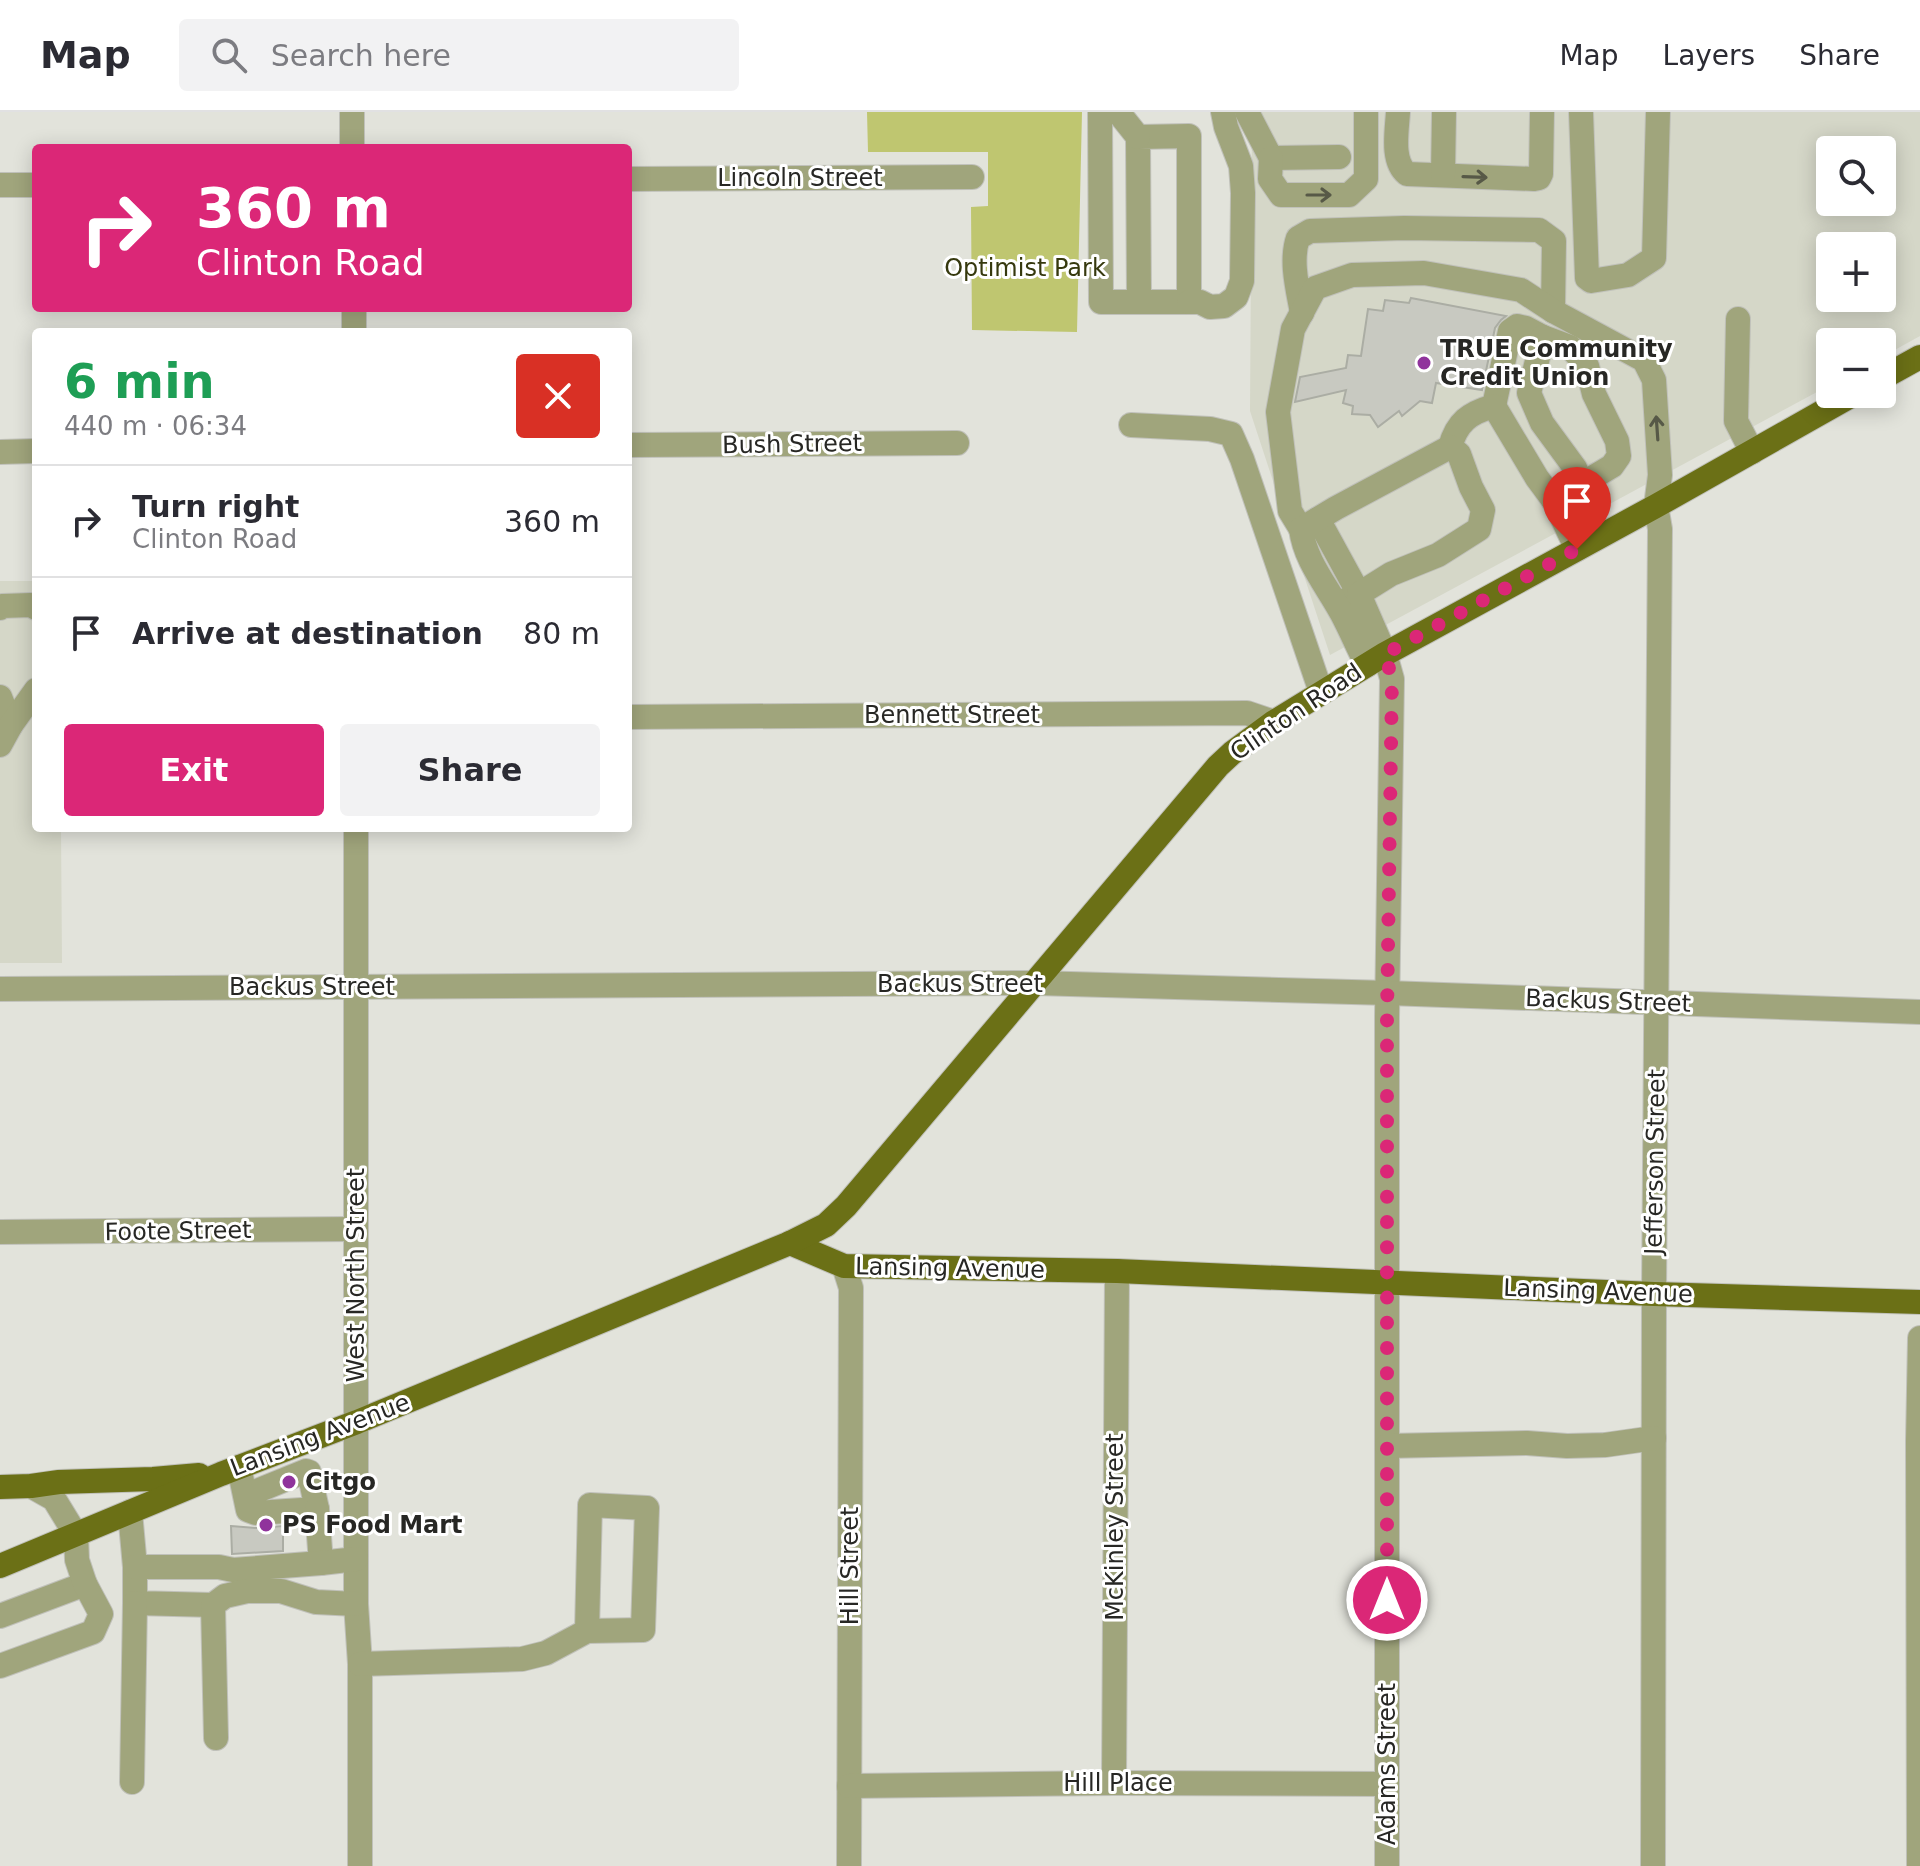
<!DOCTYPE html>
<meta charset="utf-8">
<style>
body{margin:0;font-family:"DejaVu Sans",sans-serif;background:#f2f2f3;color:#2b2b33;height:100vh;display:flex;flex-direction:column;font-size:30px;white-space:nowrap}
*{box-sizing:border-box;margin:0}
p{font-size:26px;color:#7c7c81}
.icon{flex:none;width:44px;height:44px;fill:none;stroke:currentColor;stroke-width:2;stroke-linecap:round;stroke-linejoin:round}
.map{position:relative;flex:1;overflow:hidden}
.side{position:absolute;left:32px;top:216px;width:600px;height:504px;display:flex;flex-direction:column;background:#fff;border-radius:8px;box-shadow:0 4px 20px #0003}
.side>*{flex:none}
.banner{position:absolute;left:32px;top:32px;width:600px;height:168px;border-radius:8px;box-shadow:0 4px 20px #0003;background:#db2777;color:#fff;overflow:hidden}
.controls{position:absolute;left:1816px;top:24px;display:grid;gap:16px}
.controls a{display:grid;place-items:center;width:80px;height:80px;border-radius:8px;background:#fff;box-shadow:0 4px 20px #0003;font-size:40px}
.pin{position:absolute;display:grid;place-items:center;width:68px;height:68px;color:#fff;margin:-82px -34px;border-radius:50% 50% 50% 0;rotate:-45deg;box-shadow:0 0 8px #0007}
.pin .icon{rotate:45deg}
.me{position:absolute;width:88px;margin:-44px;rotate:0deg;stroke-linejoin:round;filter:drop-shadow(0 0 6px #0008)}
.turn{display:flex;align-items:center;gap:28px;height:168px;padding:0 32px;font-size:36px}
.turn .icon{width:104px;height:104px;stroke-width:2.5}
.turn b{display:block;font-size:56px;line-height:68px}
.round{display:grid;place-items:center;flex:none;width:84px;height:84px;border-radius:8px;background:#f2f2f3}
.overview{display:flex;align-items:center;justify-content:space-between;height:136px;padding:0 32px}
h1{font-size:48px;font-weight:800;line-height:60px;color:#1e9e55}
.button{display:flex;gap:16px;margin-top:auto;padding:16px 32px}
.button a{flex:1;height:92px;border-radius:8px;background:#db2777;color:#fff;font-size:32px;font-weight:800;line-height:92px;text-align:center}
.button a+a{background:#f2f2f3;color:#2b2b33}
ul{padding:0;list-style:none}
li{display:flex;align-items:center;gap:24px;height:112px;padding:0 32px;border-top:2px solid #e1e1e2}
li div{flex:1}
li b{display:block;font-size:30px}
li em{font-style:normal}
header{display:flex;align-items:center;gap:48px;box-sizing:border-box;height:112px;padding:0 40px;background:#fff;border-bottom:2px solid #e1e1e2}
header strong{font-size:38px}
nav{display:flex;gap:44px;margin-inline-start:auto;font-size:28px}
.search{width:560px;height:72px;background:#f2f2f3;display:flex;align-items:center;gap:20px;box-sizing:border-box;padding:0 28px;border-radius:8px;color:#7c7c81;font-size:30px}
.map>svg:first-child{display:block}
.built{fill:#d5d7c8;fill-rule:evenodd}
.green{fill:#bfc670}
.building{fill:#c8c9c1;stroke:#abada4;stroke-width:2}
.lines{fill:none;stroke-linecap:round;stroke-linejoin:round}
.minor-casing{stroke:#c0c1ba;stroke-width:26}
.major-casing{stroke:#c0c1ba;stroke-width:26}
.minor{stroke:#a0a57c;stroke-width:24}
.major{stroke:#6b7016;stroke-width:24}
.oneway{stroke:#575947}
.route{stroke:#db2777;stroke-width:14;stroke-dasharray:0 25.2}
.poi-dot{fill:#90339c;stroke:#fff;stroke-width:3}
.labels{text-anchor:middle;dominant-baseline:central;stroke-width:6;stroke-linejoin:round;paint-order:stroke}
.street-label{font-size:24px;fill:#272724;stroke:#fff}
.park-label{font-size:24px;fill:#36390e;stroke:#fff}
.poi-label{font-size:24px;font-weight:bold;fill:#272724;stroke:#fff;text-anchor:start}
</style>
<header>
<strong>Map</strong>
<div class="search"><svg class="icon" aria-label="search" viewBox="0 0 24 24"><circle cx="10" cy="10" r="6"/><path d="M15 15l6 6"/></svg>Search here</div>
<nav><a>Map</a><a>Layers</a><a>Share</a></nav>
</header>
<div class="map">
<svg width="1920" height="1754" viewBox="0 0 1920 1754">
<rect width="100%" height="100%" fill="#e2e3db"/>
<g class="built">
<path d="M1252,0h668v224l-38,21v-15h-52v43l-500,270 -80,-244zM1830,38h52v52h-52zM1830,134h52v52h-52z"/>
<polygon points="0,469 36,469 36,716 61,716 62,851 0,851"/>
</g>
<polygon class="green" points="867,0 1082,0 1077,220 972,218 971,95 988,94 988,40 868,40"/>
<g class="building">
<polygon points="1411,186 1506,204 1501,208 1495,216 1482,278 1436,271 1432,291 1420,289 1402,304 1399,299 1378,315 1370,303 1352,302 1353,294 1343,291 1346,278 1295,290 1300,265 1346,256 1348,243 1361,244 1368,197 1383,199 1385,188 1409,191"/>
<polygon points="231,1414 257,1416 283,1414 283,1439 232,1442"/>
</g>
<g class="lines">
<g class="minor-casing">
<g id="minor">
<polyline points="352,0 352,36"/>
<polyline points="1100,0 1101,190 1189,190 1189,24 1138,25 1139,190"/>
<polyline points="1118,0 1138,25"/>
<polyline points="1247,0 1271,46 1339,45"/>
<path d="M1398,0c-1,19 -7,49 9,62l127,5 5,-1 2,-4 1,-62"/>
<polyline points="1581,0 1587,166 1591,169 1628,163 1654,146 1658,0"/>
<polyline points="1271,46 1270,67 1281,83 1349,83 1366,67 1366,0"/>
<polyline points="1443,63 1444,0"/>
<polyline points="628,67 972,65"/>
<polyline points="0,73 36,73"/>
<polyline points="1189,190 1200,190 1210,195 1224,194 1236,185 1242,169 1243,81 1241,54 1226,15 1223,0"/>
<polyline points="354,196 354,220"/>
<path d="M1302,201c-4,-23 -12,-52 -4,-75l12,-7 94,-3 135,2 15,11 -1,70"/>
<polyline points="1738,207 1736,309 1752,340"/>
<polyline points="1494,294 1510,219 1517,214 1526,216 1543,225"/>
<polyline points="1131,313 1210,317 1231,322 1242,347 1321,580"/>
<polyline points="628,333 957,331"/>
<path d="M1450,335c7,-25 19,-34 44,-41l43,72 17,23 23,48"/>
<polyline points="0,340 36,339"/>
<polyline points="1553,388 1582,372 1575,356 1542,311 1529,281 1543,225 1570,235 1587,254 1594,282 1617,329 1619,344 1612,354 1582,372"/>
<polyline points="1318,407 1359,482 1346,488"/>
<polyline points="1301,417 1290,399 1278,300 1293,217 1315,176 1352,163 1424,161 1521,178 1553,199 1644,248 1654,268 1660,363 1656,394 1660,417 1654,1182 1653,1754"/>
<polyline points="0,496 2,494 31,493 36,496"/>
<path d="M1367,553c-9,-17 -16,-34 -25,-51 -15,-28 -37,-53 -41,-85l35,-21 114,-61 9,7 12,33 12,23 -4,19 -41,26 -47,19 -32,20 26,60 7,25 -5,338v849"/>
<polyline points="0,585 11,613"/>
<polyline points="628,605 1247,601 1274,610"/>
<polyline points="0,633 11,613 36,578"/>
<polyline points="356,716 356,1492 360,1552 360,1754"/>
<polyline points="0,877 1035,871 1388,881 1920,900"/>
<polyline points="0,1120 356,1117"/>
<polyline points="844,1154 851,1176 849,1754"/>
<polyline points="1387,1334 1527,1331 1567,1334 1605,1333 1654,1326"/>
<polyline points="239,1355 248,1398 256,1401 317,1397 309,1360 306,1359 245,1384"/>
<polyline points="317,1397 321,1451"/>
<polyline points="130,1400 135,1455 135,1491 213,1493"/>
<polyline points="135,1455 219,1455 233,1458 321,1451 356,1447"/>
<polyline points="0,1504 85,1472"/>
<polyline points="360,1552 522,1547 546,1541 587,1519 643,1518 647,1396 590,1393 587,1519"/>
<polyline points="0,1554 93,1520 101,1502 85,1472 77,1448 76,1423 54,1387 31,1374"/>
<polyline points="216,1626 213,1493 225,1484 247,1479 281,1479 316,1490 356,1492"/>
<polyline points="132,1670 135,1491"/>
<polyline points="1114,1671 1117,1159"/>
<polyline points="849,1674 1114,1671 1387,1672"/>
<polyline points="1919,1754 1918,1329 1920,1226"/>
</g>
</g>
<g class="major-casing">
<g id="major">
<polyline points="1882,266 1920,245"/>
<polyline points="790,1131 844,1154 1117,1159 1654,1182 1920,1190"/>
<polyline points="0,1375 31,1374 59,1370 153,1367 199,1363"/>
<polyline points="0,1454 221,1362 357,1310 790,1131 826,1113 846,1094 1218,654 1232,641 1274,610 1385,542 1656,394 1854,282"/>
</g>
</g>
<use href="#minor" class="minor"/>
<use href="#major" class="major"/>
</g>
<defs><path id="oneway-shaft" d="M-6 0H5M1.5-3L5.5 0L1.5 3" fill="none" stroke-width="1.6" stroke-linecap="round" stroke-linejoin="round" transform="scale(2)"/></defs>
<g class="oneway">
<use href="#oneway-shaft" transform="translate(1475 65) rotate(2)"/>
<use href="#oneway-shaft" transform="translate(1319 83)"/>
<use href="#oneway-shaft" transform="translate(1657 316) rotate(-94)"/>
</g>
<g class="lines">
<polyline class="route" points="1387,1488 1387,905 1392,567 1385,542 1577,437"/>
</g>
<g class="poi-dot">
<circle cx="1424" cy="251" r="8"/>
<circle cx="289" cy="1370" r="8"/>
<circle cx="266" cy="1413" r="8"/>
</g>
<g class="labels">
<g class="street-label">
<text x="800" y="66">Lincoln Street</text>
<text transform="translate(792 332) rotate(-1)">Bush Street</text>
<text transform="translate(1296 600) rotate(-34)">Clinton Road</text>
<text x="952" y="603">Bennett Street</text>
<text x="960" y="872">Backus Street</text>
<text x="312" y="875">Backus Street</text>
<text transform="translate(1608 889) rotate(2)">Backus Street</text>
<text transform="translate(1655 1050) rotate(-89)">Jefferson Street</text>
<text transform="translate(178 1119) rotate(-1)">Foote Street</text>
<text transform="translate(950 1156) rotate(1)">Lansing Avenue</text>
<text transform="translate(356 1163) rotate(-90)">West North Street</text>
<text transform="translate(1598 1179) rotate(2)">Lansing Avenue</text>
<text transform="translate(320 1323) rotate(-21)">Lansing Avenue</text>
<text transform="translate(1115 1415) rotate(-90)">McKinley Street</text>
<text transform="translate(850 1454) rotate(-90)">Hill Street</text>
<text transform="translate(1387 1652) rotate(-90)">Adams Street</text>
<text x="1118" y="1671">Hill Place</text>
</g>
<g class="park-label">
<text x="1025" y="156">Optimist Park</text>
</g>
<g class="poi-label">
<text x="1440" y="237">TRUE Community<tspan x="1440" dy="28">Credit Union</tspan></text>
<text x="305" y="1370">Citgo</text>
<text x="282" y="1413">PS Food Mart</text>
</g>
</g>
</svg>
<div class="controls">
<a><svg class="icon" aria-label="search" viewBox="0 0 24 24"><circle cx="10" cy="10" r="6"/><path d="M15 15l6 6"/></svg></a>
<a>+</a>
<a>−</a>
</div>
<div class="pin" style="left:1577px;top:437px;background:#d93025"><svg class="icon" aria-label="arrive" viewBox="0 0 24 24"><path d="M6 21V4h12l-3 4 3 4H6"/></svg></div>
<svg class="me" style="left:1387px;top:1488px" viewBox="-20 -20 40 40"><circle r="17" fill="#db2777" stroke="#fff" stroke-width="3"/><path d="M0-11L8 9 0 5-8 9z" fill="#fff"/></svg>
<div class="banner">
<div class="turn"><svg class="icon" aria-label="right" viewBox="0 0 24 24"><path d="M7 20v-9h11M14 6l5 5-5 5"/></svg><div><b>360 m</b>Clinton Road</div></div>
</div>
<section class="side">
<div class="overview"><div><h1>6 min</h1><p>440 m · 06:34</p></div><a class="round" style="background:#d93025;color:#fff"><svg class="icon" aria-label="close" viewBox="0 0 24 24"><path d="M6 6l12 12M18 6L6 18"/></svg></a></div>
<ul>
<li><svg class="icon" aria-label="right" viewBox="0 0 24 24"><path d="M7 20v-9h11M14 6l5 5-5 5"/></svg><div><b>Turn right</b><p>Clinton Road</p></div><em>360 m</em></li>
<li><svg class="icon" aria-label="arrive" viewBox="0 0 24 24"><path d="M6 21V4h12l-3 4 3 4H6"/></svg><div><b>Arrive at destination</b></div><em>80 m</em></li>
</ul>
<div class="button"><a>Exit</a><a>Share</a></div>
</section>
</div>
